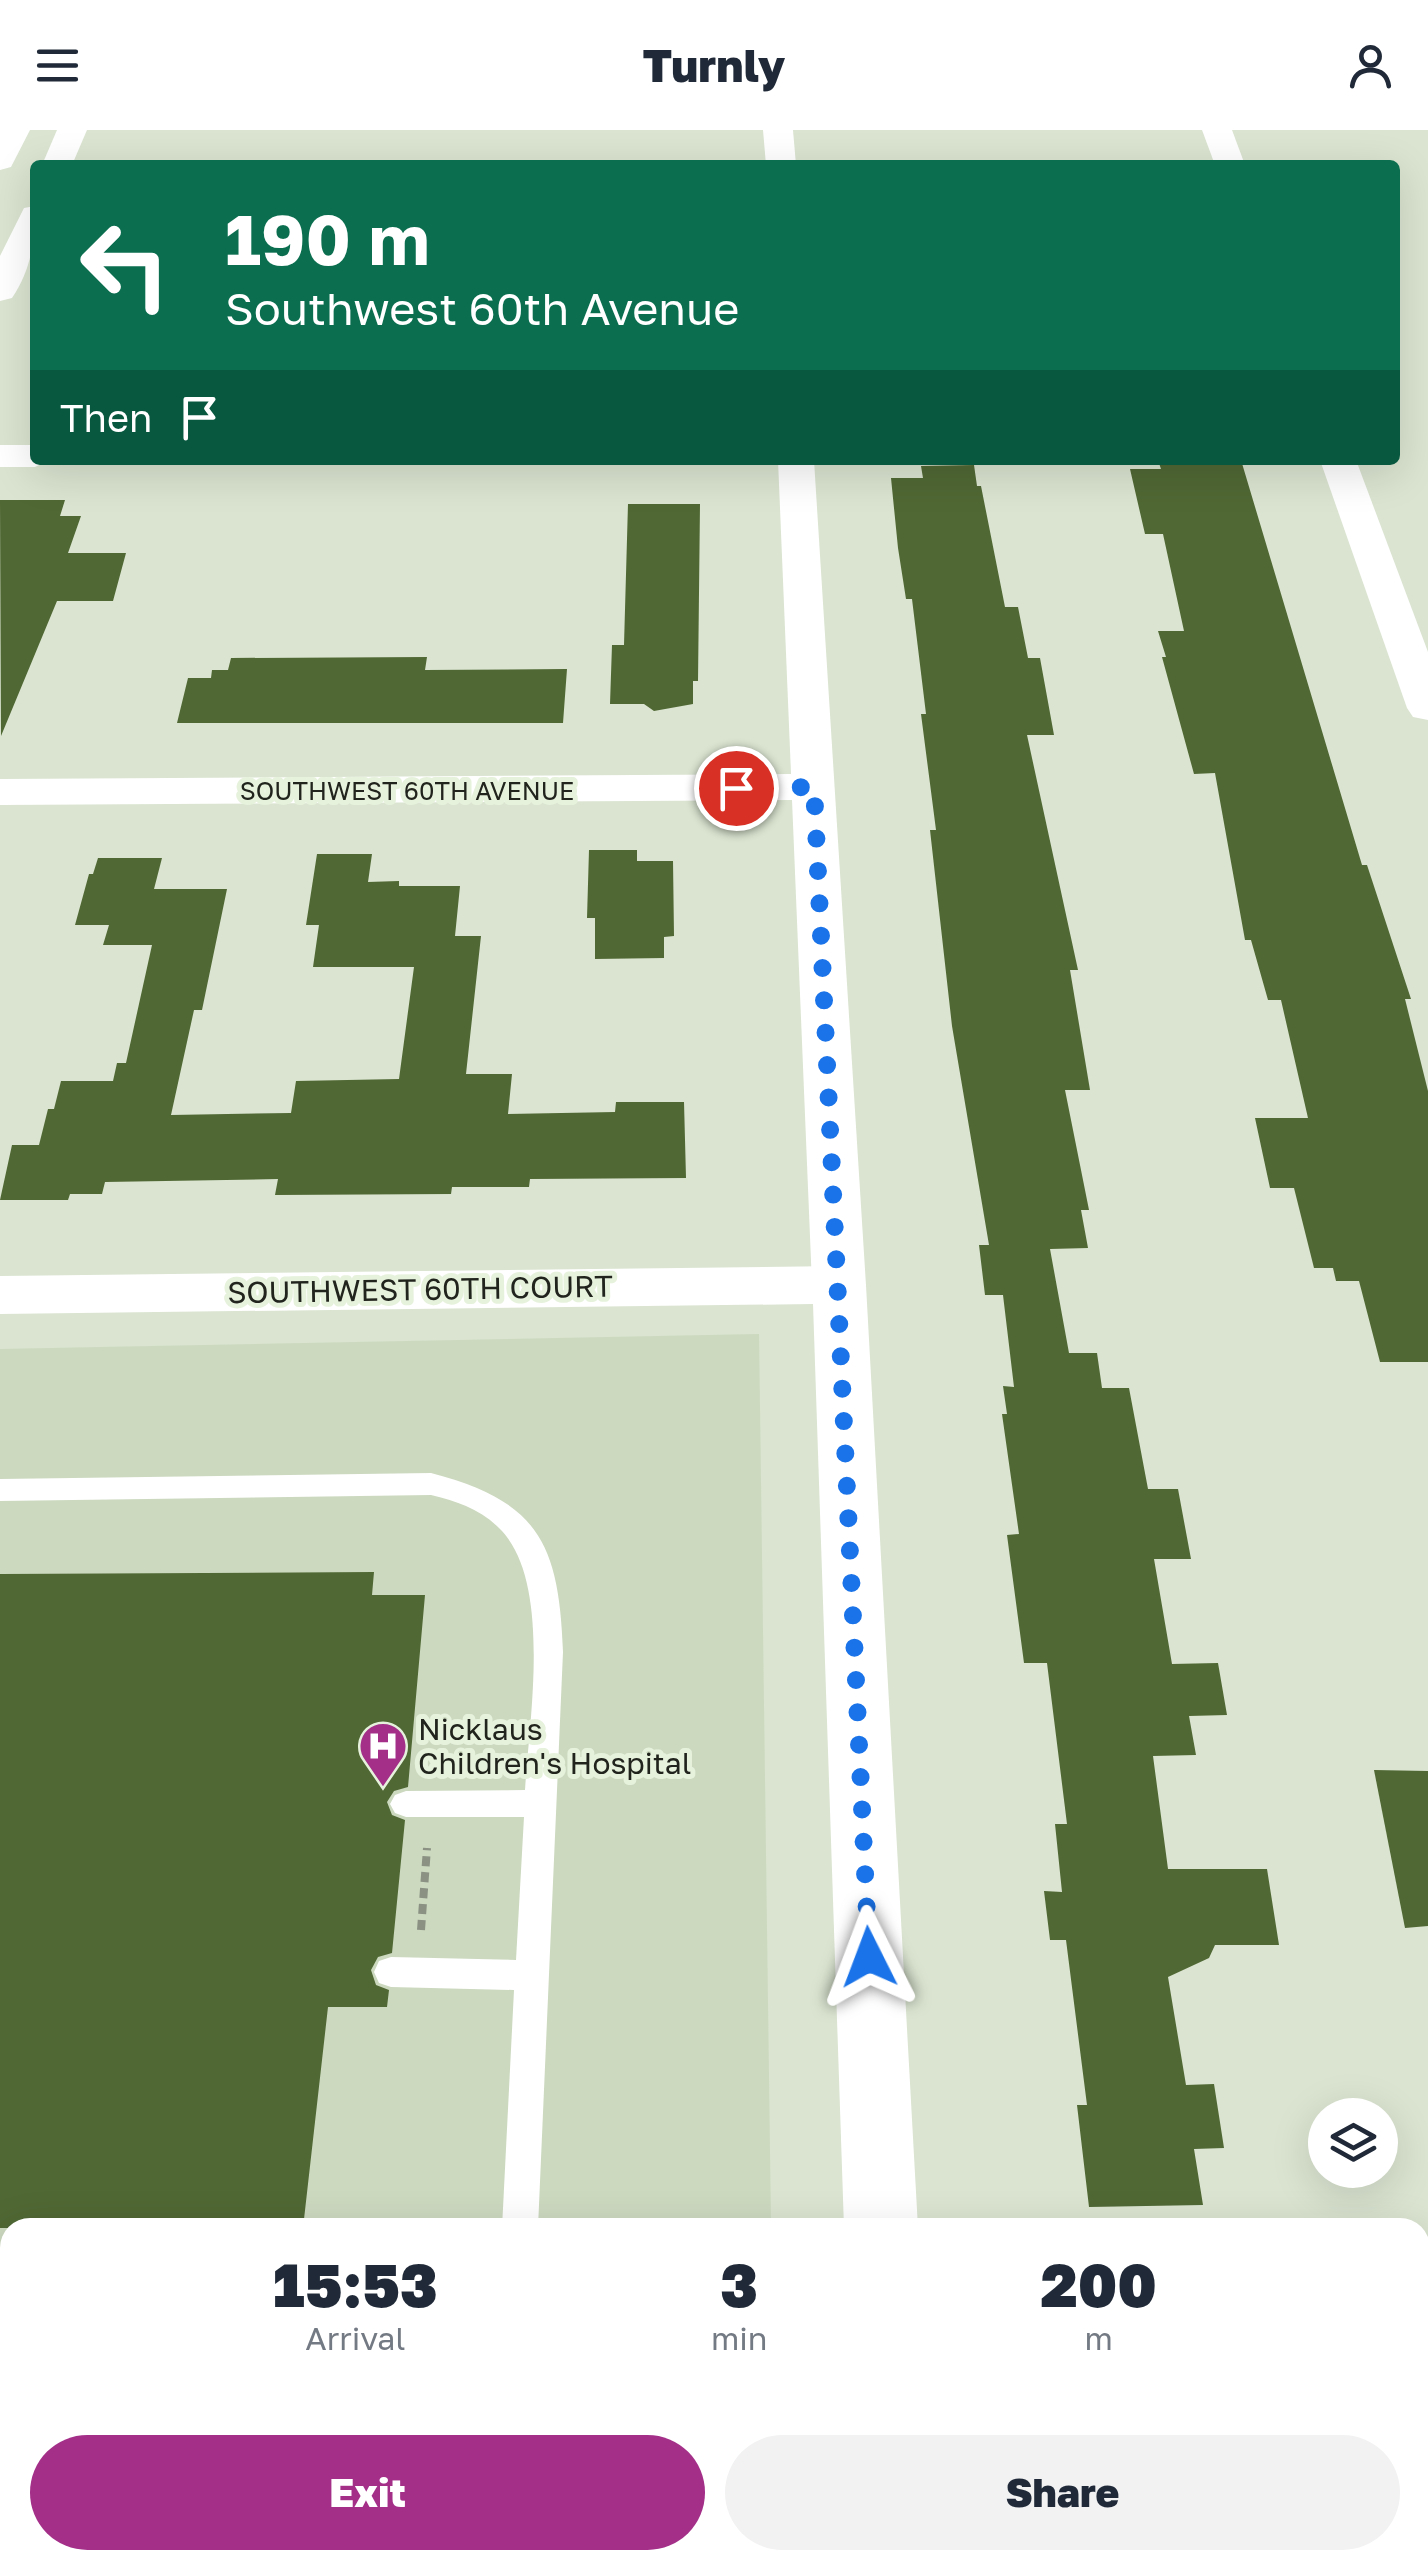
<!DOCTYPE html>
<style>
body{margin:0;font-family:"Golos Text",sans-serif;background:#f2f2f3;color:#1f2937;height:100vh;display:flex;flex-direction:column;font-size:38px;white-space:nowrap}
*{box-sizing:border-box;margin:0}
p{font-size:32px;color:#747a83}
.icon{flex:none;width:55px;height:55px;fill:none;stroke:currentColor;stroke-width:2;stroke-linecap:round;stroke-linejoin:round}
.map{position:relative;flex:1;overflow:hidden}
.sheet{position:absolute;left:0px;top:2088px;width:1430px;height:352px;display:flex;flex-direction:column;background:#fff;border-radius:30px 30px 0 0;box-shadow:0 10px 40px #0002}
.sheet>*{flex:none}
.banner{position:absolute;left:30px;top:30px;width:1370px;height:305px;border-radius:10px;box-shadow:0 10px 40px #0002;background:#0b6e4f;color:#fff;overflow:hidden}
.buttons{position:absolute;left:1308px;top:1968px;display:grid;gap:20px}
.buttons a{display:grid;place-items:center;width:90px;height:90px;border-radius:50%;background:#fff;box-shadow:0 10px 40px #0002;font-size:50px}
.pin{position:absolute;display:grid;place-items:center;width:85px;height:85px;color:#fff;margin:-42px;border:5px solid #fff;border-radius:50%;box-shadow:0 2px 10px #0007}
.me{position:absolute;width:110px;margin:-55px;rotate:357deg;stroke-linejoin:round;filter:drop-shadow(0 0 8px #0008)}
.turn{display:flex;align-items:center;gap:35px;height:210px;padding:0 30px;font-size:45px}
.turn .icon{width:130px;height:130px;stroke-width:2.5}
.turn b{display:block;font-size:70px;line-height:85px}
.then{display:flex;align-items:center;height:95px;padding:0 30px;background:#0003;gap:20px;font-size:38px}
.eta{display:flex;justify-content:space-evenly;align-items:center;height:170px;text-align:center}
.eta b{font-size:60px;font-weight:800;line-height:70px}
.cta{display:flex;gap:20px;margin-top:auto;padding:20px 30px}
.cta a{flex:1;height:115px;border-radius:60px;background:#a32f89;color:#fff;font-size:40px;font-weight:800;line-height:115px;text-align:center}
.cta a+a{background:#f2f2f3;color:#1f2937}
header{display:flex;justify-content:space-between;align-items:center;height:130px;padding:0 30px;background:#fff;font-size:45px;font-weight:800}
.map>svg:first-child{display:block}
.built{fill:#ccd9bf}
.building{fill:#506834}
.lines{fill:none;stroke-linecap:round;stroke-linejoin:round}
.path{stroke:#8b9284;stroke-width:8;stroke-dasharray:10 6;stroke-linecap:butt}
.service{fill:#fff;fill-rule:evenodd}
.minor{fill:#fff;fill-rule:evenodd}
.tertiary{fill:#fff;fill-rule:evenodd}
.route{stroke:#1a73e8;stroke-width:18;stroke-dasharray:0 32.4}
.labels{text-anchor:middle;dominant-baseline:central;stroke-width:10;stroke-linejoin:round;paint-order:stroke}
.far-street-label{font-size:25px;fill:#21241d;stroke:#e7f2dd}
.street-label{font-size:30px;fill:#21241d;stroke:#e7f2dd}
.poi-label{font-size:30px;fill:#21241d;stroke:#e7f2dd;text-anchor:start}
</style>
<header><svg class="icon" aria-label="menu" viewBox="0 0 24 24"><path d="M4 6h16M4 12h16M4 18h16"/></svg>Turnly<svg class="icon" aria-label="person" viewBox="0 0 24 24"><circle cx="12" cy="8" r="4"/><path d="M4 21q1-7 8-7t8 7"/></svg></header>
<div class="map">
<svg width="1428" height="2439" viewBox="0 0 1428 2439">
<rect width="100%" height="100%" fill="#dae4d0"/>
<polygon class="built" points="759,1204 771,2097 10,2098 10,2430 775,2430 775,2439 0,2439 0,1219"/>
<g class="building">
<polygon points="1158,330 1241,330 1362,735 1367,735 1411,869 1405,869 1428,961 1428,1232 1380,1232 1359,1151 1336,1151 1333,1138 1314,1138 1294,1058 1270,1058 1255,988 1308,988 1281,870 1268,870 1251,810 1245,810 1215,643 1194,644 1162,527 1166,527 1158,501 1184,501 1163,404 1145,404 1130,339 1161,339"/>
<polygon points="974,335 977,356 981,356 1005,477 1018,477 1028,528 1040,528 1054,605 1027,605 1078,840 1070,840 1090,960 1065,960 1089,1080 1081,1080 1088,1118 1050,1119 1069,1223 1097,1223 1102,1258 1129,1258 1148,1359 1178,1359 1191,1429 1154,1429 1172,1534 1218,1533 1227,1585 1189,1586 1196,1625 1153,1626 1168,1739 1267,1739 1279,1815 1215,1815 1209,1828 1168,1847 1186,1955 1214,1954 1224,2018 1194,2019 1203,2075 1089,2077 1077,1975 1087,1975 1066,1810 1050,1810 1044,1761 1062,1762 1055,1694 1067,1694 1047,1533 1024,1533 1007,1405 1019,1404 1002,1284 1007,1284 1003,1256 1014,1257 1003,1165 985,1165 979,1115 989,1115 952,896 930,700 936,700 921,584 926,584 912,469 906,469 898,418 891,348 923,348 921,336"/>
<polygon points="0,370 65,370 60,386 81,386 68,423 126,423 113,471 57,471 1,606"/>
<polygon points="628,374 700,374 698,551 693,551 693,574 654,581 644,574 610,574 612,515 624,515"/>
<polygon points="427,527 425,540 567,539 563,593 177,593 188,548 211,548 212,540 228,540 231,528"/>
<polygon points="589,720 637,720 637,731 673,731 674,806 664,807 664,828 595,829 595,788 587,788"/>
<polygon points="317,724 372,724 368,752 399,751 399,756 460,756 455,806 481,806 466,944 512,944 508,984 615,982 616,972 684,972 686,1048 530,1049 529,1057 452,1057 451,1064 275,1065 278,1049 105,1052 102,1064 70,1064 68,1070 0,1070 12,1015 39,1015 48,979 54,979 61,951 113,951 117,933 126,933 152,815 103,815 109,795 75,795 89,744 93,744 98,728 162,728 154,759 227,759 202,880 194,880 171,985 291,983 296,951 399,949 414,837 313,837 319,795 306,795"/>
<polygon points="374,1442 372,1465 425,1465 408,1657 394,1661 387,1672 392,1685 405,1690 392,1823 378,1827 371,1840 376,1855 389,1860 387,1877 328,1877 303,2098 0,2098 0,1444"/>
<polygon points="1374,1640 1428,1641 1428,1796 1405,1798"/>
</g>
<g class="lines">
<polyline class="path" points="421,1800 427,1718"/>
<g class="service">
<path d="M431,1343c108,28 128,71 132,179l-25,576h-36l12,-238 -123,-3 -12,-4 -5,-11 5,-11 12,-4 125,3 8,-143h-118l-11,-4 -5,-9 5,-9 11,-4 119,-1c4,-69 28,-210 -26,-262 -19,-19 -43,-27 -68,-33l-431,6v-22z"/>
<polygon points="485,2430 525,2430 524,2439 484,2439"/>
</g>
<g class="minor">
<polygon points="0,0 30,0 11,37 0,40"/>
<polygon points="57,0 87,0 72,35 42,35"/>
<polygon points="763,0 793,0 796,35 766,35"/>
<polygon points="1202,0 1232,0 1245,35 1215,35"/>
<path d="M35,76c0,34 -3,62 -23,92l-12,3v-45l24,-48z"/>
<polygon points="0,315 35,315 35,330 50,330 35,337 0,337"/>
<polygon points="778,330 814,330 866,1155 858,1168 839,1174 820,1168 812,1155 792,670 0,675 0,649 791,644"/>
<polygon points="1320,330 1356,330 1428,522 1428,590 1413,587 1407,578"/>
</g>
<g class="tertiary">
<polygon points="839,1136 858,1142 866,1155 918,2098 844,2098 813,1174 0,1184 0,1146"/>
<rect x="856" y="2430" width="80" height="9"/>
</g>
</g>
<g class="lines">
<polyline class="route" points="736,658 814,657 869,1827"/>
</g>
<defs>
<g id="hospital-pin" transform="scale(2.5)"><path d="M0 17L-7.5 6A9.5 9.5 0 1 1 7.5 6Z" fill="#a32f89" stroke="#e7f2dd"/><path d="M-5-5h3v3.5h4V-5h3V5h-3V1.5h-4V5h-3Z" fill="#fff"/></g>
</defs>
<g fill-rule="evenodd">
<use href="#hospital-pin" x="383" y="1616"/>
</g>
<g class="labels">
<g class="far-street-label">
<text x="407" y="660">SOUTHWEST 60TH AVENUE</text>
</g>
<g class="street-label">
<text transform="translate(420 1159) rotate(-1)">SOUTHWEST 60TH COURT</text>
</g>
<g class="poi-label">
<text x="418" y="1599">Nicklaus<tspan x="418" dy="34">Children's Hospital</tspan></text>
</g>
</g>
</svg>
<div class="buttons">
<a><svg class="icon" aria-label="layers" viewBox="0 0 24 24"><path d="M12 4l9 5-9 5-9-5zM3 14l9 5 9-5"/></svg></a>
</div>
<div class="pin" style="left:736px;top:658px;background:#d93025"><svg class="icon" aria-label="arrive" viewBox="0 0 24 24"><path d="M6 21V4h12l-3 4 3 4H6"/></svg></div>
<svg class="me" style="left:869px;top:1827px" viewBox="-20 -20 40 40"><path d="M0-17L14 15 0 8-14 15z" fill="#1a73e8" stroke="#fff" stroke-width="4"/></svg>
<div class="banner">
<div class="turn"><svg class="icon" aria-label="left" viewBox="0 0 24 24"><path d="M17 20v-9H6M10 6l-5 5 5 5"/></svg><div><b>190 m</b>Southwest 60th Avenue</div></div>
<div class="then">Then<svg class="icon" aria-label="arrive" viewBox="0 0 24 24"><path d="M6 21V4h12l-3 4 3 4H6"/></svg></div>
</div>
<section class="sheet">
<div class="eta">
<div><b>15:53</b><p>Arrival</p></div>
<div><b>3</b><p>min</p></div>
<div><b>200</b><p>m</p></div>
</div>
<div class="cta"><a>Exit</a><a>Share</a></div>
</section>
</div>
